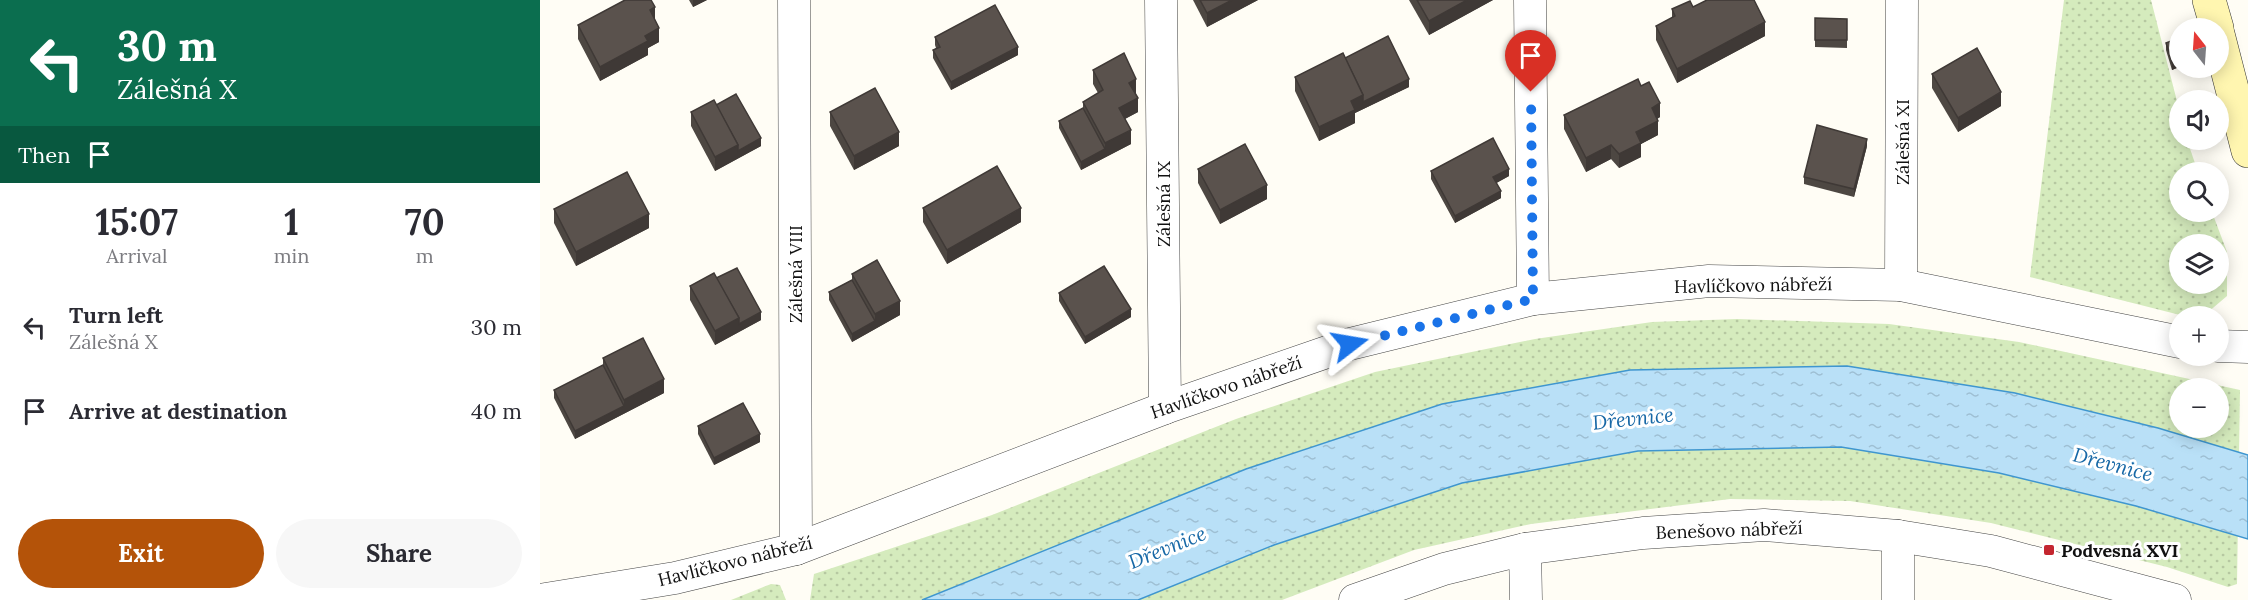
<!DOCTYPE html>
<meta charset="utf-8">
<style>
body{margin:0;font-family:Lora,serif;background:#f7f7f7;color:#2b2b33;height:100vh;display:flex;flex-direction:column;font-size:22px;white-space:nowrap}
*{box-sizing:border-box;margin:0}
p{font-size:20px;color:#7c7c81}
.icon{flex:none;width:33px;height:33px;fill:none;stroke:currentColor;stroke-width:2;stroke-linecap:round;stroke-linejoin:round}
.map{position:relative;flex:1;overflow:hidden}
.side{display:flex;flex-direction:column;background:#fff;width:540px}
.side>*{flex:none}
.hud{background:#0b6e4f;color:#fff;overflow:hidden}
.needle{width:39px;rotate:343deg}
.tools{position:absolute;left:1629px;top:18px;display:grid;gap:12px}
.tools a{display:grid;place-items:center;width:60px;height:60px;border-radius:50%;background:#fff;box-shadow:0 3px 15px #0003;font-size:30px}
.pin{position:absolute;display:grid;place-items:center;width:51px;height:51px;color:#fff;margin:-62px -26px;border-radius:50% 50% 50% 0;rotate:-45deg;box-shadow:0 0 6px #0007}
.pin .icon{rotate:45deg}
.me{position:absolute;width:66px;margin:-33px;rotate:76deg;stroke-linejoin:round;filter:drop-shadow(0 0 4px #0008)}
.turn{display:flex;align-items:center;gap:21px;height:126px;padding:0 18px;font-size:27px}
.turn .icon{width:78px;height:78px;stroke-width:2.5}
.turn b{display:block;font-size:42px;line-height:51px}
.then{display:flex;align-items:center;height:57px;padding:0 18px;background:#0003;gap:12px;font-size:22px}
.eta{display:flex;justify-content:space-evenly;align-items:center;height:102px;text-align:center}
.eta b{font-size:36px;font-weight:700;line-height:42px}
.cta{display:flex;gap:12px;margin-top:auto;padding:12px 18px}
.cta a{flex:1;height:69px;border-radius:36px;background:#b45309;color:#fff;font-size:24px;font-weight:700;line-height:69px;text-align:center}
.cta a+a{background:#f7f7f7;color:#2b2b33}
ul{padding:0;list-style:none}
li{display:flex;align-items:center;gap:18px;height:84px;padding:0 18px}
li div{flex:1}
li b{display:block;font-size:22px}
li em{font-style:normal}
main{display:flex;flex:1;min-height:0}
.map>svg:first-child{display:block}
.grass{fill:url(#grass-dots);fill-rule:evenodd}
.water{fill:url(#water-ripples);stroke:#3f96cf;stroke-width:1.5}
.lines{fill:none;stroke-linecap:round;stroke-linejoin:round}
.street-casing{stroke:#444;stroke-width:33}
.secondary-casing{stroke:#333;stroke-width:34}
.street{stroke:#fff;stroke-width:32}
.secondary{stroke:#fff6b0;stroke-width:33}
.wall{fill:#4d4742}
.shaded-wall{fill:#3f3936}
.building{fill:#5a524d;stroke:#3f3936;stroke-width:1.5}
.route{stroke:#1a73e8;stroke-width:10;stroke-dasharray:0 18}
.poi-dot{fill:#c4262e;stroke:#fff;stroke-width:2}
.labels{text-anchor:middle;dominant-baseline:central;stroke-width:6;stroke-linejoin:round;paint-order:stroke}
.street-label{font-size:18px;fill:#111;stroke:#fff}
.poi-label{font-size:18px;font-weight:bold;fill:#111;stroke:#fff;text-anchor:start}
.water-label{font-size:20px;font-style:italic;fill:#1768a6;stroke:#fff}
</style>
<main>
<section class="side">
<div class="hud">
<div class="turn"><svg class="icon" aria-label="left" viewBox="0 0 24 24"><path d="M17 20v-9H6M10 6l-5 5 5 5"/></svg><div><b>30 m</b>Zálešná X</div></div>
<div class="then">Then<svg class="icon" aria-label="arrive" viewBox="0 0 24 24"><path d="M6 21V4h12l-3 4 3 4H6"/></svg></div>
</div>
<div class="eta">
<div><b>15:07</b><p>Arrival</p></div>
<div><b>1</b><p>min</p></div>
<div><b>70</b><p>m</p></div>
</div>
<ul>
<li><svg class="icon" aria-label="left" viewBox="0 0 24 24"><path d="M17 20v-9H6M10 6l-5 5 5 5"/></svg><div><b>Turn left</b><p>Zálešná X</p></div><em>30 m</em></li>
<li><svg class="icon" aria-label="arrive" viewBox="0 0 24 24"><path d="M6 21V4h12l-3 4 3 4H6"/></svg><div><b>Arrive at destination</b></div><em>40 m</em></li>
</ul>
<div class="cta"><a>Exit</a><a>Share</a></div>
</section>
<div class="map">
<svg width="1708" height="600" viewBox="0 0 1708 600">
<defs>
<pattern id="grass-dots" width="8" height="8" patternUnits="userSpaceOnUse" patternTransform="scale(1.5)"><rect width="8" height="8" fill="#d5ebbd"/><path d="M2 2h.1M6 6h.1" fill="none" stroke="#b6c8a1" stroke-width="1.8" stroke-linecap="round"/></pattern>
<pattern id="water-ripples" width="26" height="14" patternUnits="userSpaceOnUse" patternTransform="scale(1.5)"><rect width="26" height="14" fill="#b9e0f7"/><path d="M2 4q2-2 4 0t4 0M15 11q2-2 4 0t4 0" fill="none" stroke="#9ebfd3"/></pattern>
</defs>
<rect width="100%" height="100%" fill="#fffdf5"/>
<g class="grass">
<path d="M1524,0h87l28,109 1,31h7l11,32h-18v40h32l15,40v44l-20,17 -23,3 -154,-39zM1640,244h38v40h-38z"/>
<path d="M1197,319l152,5 130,18 221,48 -3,194 -9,3 -61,-20 -176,-44 -141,-22 -120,-2 -199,25 -117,26 -132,50h-472l4,-26 178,-59 244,-96 139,-47 160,-33 117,-17zM1640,388h38v40h-38z"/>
<polygon points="231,584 240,585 246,600 191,600"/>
</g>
<polygon class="water" points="1307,366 1475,393 1618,428 1708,455 1708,539 1596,506 1459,473 1301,447 1098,451 922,483 734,545 598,600 382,600 706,469 902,404 1090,370"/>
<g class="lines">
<g class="street-casing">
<g id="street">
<polyline points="254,0 256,549"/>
<polyline points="621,0 625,408"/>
<polyline points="990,0 993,299"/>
<polyline points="1361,285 1362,0"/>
<polyline points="1678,346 1708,347"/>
<polyline points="1358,536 1358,600"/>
<polyline points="985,549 986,600"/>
<polyline points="0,600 135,578 256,549 625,408 810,344 993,299 1169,281 1361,285 1640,342"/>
<polyline points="815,600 904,569 985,549 1103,533 1224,525 1358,536 1451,551 1635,600"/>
</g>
</g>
<g class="secondary-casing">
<g id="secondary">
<polyline points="1669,0 1677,28"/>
<polyline points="1678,34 1708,151"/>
</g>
</g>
<use href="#street" class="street"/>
<use href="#secondary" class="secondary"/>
</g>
<g class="wall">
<polygon points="149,0 167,0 153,7"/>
<polygon points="653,0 718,0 667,27"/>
<polygon points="869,0 953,0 889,35"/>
<polygon points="1153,7 1225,36 1137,83 1116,40 1116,26 1132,18 1132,9"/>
<polygon points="1275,18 1307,19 1307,48 1275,47"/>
<polygon points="115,20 119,42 108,48 108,55 60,81 38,39 38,25"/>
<polygon points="395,37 478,55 411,90 393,58 393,50 396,48 395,45"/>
<polygon points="1626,43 1639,67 1632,70 1626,50"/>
<polygon points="553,70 596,93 595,94 598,112 585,119 591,144 541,170 519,128 519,121 543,108 543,102 558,93 553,84"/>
<polygon points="1392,74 1461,106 1418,132 1392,88"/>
<polygon points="755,77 869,87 815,113 815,123 779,141 755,91"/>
<polygon points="176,105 221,146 175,171 151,126 151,112"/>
<polygon points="290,112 359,146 314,170 290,126"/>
<polygon points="1024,115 1120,117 1117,119 1118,135 1101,144 1101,157 1079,168 1071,159 1046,172 1024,129"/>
<polygon points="1327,146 1314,197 1264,184 1264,177"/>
<polygon points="658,169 727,199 680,224 658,183"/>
<polygon points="891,171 969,176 956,183 961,198 915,223 891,179"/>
<polygon points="383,208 481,222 407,264 383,222"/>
<polygon points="14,209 109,228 36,266 14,223"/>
<polygon points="312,274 360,315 312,342 289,300 289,292 312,280"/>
<polygon points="176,278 221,320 175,345 150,300 150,286"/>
<polygon points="519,293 591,317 545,344 519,301"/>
<polygon points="63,358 124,393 35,439 14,398 14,390 63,365"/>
<polygon points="158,426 220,442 174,465 158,434"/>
</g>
<g class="shaded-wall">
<polygon points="153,0 167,0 153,7"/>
<polygon points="692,0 718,0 667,27 667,13"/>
<polygon points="927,0 953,0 889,35 889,21"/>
<polygon points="115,7 115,20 110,10"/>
<polygon points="1225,22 1225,36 1137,83 1137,69"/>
<polygon points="119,28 119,42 108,48 108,55 60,81 60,67 105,36"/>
<polygon points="478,47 478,55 411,90 411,82"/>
<polygon points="1639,60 1639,67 1632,70 1632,62"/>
<polygon points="596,79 596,93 589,97 589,83"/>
<polygon points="869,79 869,87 815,113 815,123 779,141 779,127 811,101 823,95"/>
<polygon points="1461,92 1461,106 1418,132 1418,118"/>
<polygon points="598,98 598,112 579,122 579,108"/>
<polygon points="1120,103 1120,117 1112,122 1112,108"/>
<polygon points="1118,121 1118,135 1101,144 1101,157 1079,168 1079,154 1096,132"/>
<polygon points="591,130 591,144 541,170 541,162 565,149 565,143"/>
<polygon points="359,132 359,146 314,170 314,156"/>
<polygon points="221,138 221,146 175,171 175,157 198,145"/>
<polygon points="1327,139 1327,146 1314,197 1314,189"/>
<polygon points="1071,145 1071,159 1046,172 1046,158"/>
<polygon points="969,169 969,176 953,185 953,177"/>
<polygon points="727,185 727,199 680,224 680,210"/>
<polygon points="961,191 961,198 915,223 915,216"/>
<polygon points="481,208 481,222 407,264 407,250"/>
<polygon points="109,214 109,228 36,266 36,252"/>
<polygon points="360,301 360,315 312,342 312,334 335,321 335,314"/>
<polygon points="591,309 591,317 545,344 545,337"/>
<polygon points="221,312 221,320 175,345 175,331 199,318"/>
<polygon points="124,379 124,393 35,439 35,431 84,406 84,400"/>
<polygon points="220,434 220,442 174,465 174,458"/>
</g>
<g class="building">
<polygon points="85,0 111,0 115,7 110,10 119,28 105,36 108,41 60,67 38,25"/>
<polygon points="660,0 692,0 667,13"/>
<polygon points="877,0 927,0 889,21"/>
<polygon points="1167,0 1214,0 1225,22 1137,69 1116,26 1135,16 1132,9 1150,1 1153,7"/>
<polygon points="455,5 478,47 411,82 393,50 400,47 395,37"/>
<polygon points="1275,18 1307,19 1307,40 1275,40"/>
<polygon points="848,36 869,79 823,102 823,95 805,58"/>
<polygon points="1634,40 1639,60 1632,62 1626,43"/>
<polygon points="1437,48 1461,92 1418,118 1392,74"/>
<polygon points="584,53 596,79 589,83 598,98 579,108 591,130 565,143 543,102 563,90 553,70"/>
<polygon points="803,53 823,95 811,101 815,110 779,127 755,77"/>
<polygon points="1098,79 1101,86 1109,82 1120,103 1112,108 1118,121 1096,132 1101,143 1079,154 1071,145 1046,158 1024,115"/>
<polygon points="335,88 359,132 314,156 290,112"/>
<polygon points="196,94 221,138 198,151 198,145 176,105"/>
<polygon points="174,100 198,145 175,157 151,112"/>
<polygon points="543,108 565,149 541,162 519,121"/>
<polygon points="1277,125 1327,139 1314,189 1264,177"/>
<polygon points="953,138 969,169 953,177 961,191 915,216 891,171"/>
<polygon points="705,144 727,185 680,210 658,169"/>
<polygon points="457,166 481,208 407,250 383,208"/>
<polygon points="87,172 109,214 36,252 14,209"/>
<polygon points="337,260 360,301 335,314 312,274"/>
<polygon points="564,266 591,309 545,337 519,293"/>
<polygon points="197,268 221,312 199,324 199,318 176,278"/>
<polygon points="174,273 199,318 175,331 150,286"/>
<polygon points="312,280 335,321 312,334 289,292"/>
<polygon points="103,338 124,379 84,400 63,358"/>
<polygon points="63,365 84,406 35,431 14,390"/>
<polygon points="203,403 220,434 174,458 158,426"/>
</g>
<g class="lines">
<polyline class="route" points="810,344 993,299 991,92"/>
</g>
<rect class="poi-dot" x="1503" y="544" width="12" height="12" rx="3"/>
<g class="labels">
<g class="street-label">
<text transform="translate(1362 142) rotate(-90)">Zálešná XI</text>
<text transform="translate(623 204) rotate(-90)">Zálešná IX</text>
<text transform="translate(255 274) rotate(-90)">Zálešná VIII</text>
<text transform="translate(1213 285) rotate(-1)">Havlíčkovo nábřeží</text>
<text transform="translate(686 387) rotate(-19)">Havlíčkovo nábřeží</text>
<text transform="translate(1189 530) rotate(-2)">Benešovo nábřeží</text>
<text transform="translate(195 561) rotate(-14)">Havlíčkovo nábřeží</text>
</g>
<g class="poi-label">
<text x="1521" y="550">Podvesná XVI</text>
</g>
<g class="water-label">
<text transform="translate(1093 418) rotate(-6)">Dřevnice</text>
<text transform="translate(1573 464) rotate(15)">Dřevnice</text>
<text transform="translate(627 547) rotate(-22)">Dřevnice</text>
</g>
</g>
</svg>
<div class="tools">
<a><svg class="needle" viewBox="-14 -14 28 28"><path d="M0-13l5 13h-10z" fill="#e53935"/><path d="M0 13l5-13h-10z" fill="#7c7c81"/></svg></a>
<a><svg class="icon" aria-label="sound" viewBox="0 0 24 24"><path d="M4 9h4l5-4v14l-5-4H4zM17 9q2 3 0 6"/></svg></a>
<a><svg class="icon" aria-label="search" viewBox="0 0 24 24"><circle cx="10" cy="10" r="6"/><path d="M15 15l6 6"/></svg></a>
<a><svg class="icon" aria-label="layers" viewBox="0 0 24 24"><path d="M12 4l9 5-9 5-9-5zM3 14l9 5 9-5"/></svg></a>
<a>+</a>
<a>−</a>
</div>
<div class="pin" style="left:991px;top:92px;background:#d93025"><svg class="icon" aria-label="arrive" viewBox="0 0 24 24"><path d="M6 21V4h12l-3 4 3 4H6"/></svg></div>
<svg class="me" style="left:810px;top:344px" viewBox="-20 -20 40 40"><path d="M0-17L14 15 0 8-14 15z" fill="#1a73e8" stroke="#fff" stroke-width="4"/></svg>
</div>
</main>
